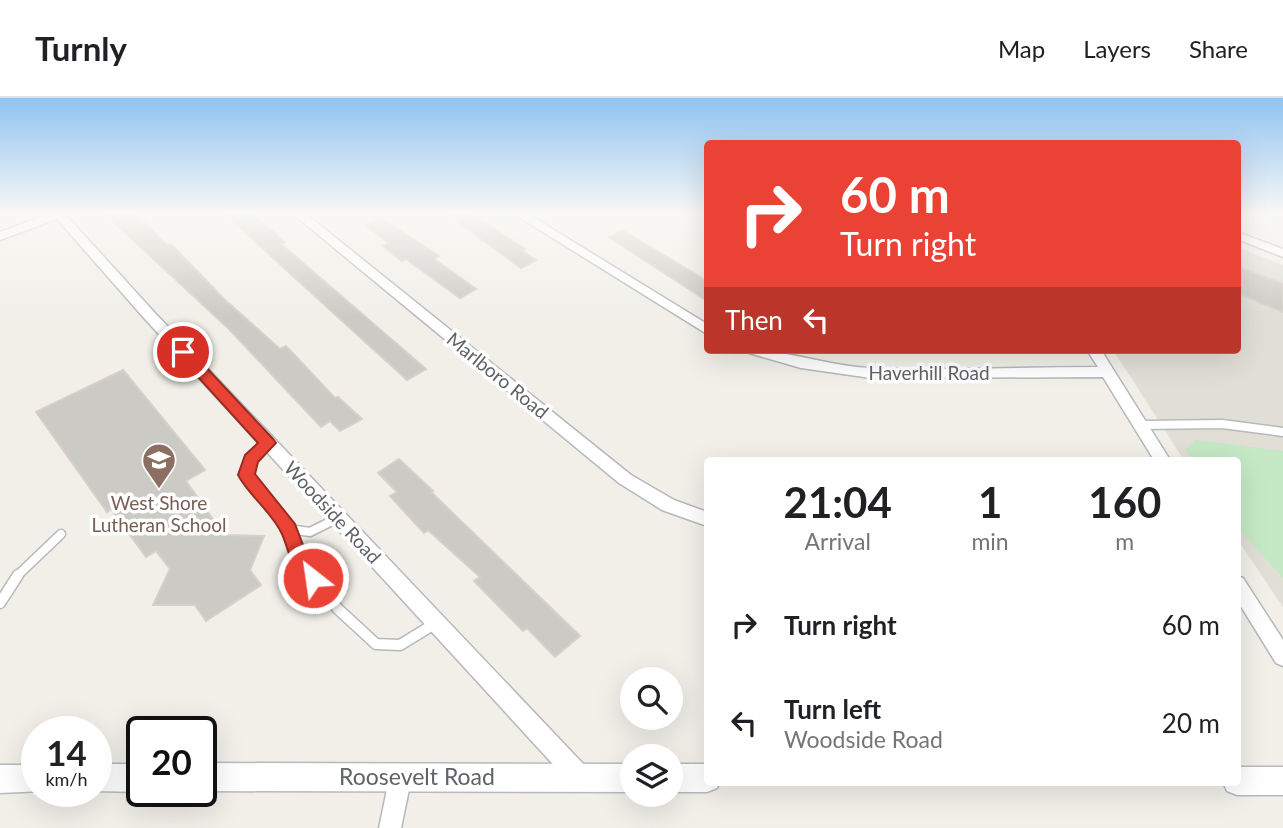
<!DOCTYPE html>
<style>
body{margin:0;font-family:Lato,sans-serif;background:#f6f6f6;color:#202124;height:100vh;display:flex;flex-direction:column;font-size:26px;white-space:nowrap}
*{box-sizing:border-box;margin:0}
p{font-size:23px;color:#757577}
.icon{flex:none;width:38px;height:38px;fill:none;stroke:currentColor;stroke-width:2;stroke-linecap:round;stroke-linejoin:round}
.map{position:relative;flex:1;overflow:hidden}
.details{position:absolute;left:704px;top:359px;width:537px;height:329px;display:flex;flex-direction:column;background:#fff;border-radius:7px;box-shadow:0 7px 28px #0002}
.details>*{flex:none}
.top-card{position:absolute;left:704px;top:42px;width:537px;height:214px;border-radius:7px;box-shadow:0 7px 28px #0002;background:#ea4335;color:#fff;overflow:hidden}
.fabs{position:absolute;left:620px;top:569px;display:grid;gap:14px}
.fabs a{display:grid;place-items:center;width:63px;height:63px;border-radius:50%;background:#fff;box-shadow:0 7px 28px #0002;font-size:35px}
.speed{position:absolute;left:21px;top:618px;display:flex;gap:14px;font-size:35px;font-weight:700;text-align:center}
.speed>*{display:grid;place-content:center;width:91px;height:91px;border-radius:50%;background:#fff;box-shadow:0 7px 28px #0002;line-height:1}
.speed small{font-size:18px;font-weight:400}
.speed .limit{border:4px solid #111;border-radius:10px;background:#fff;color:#111}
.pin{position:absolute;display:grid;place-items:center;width:60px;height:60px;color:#fff;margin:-30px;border:4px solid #fff;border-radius:50%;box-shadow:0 2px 7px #0007}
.me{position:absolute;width:77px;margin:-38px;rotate:330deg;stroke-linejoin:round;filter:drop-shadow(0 0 5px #0008)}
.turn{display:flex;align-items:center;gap:24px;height:147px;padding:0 21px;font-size:32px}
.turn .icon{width:91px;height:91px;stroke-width:2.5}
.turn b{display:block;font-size:49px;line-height:60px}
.then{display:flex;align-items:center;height:66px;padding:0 21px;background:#0003;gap:14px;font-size:26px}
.eta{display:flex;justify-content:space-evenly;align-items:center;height:119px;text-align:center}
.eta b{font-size:42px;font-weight:700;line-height:49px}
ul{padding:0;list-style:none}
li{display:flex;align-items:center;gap:21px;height:98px;padding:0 21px}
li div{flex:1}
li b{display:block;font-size:26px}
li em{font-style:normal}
header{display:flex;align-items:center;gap:42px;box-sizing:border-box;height:98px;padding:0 35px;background:#fff;border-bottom:2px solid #e0e0e0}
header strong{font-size:33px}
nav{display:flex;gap:38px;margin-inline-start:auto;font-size:24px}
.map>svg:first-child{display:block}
.education{fill:#e1ded6}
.green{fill:#c5e8c5}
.building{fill:#cccac5;stroke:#d6d1c6;stroke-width:2}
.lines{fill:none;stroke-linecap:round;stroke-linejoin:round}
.lane-far1-casing{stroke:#b5b8bc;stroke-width:11}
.lane-casing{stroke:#b5b8bc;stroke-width:13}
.street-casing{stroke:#b5b8bc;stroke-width:3}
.secondary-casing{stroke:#b6babf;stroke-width:3}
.lane-far1{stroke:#fff;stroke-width:8}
.lane{stroke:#fff;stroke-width:10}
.street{fill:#fff;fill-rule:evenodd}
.secondary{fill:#fff;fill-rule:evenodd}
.route{fill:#ea4335;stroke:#982c22;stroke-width:2}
.labels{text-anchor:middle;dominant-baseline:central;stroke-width:7;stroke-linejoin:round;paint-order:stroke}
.street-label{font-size:19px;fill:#5f6368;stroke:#fff}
.education-label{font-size:19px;fill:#785e54;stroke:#fff}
.near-street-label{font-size:23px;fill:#5f6368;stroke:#fff}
</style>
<header>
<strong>Turnly</strong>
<nav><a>Map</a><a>Layers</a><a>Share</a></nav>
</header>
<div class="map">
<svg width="1283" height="730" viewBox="0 0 1283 730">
<rect width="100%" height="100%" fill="#f1efe8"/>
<polygon class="education" points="1237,149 1283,167 1283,509 1237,441 1237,362 1184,362 1113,252 1237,252"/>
<polygon class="green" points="1195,342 1283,353 1283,480 1237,429 1237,362 1192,362 1185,352"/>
<g class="building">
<polygon points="105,116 135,116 167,147 171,146 224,201 280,251 286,248 335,300 338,299 362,321 340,333 330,323 321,329 229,231"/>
<polygon points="225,116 252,116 285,144 281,146 426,271 407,282"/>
<polygon points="447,116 472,116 525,151 522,153 536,162 521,170"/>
<polygon points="381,120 439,158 434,161 476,191 460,200 406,161 402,163 383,148 389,145 366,127"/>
<polygon points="622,132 707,183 707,203 609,139"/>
<polygon points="1237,168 1283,186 1283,214 1237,195"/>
<polygon points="123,272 205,372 186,383 224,437 264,438 250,472 261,487 206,523 195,507 153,507 170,471 156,453 146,459 111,411 107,414 36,314"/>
<polygon points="399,361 433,393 431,394 580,538 555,559 527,530 523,533 474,483 480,479 428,432 424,435 390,398 397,394 378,375"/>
</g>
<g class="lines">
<g class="lane-far1-casing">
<g id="lane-far1">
<polyline points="1140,327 1222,326 1283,334"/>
<polyline points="268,345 251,361 246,377 289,431 310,434 338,420"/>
<polyline points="289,431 300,464 312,478"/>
<polyline points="17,478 61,436"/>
</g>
</g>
<g class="lane-casing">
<g id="lane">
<polyline points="310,477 338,511 376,546 400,547 436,525"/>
<polyline points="0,505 18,477"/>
</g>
</g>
<g class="street-casing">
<g id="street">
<polygon points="48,116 65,116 154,214 588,671 591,679 588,687 580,690 572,687 144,220 57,121 0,142 0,134"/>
<polygon points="293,116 306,116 631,377 674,402 707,414 707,428 662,412 619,385"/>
<polygon points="514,116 528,116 707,226 707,236"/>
<polygon points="1237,134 1283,151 1283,159 1237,141"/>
<path d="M747,252c43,0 84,17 126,18 75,3 150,-1 225,-1l-11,-17h14l69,110h-16l-51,-83 -232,1 -70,-10 -52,-15z"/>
<polygon points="1237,478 1243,480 1283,542 1283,568 1276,565 1237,502"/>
<polygon points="401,666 409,669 412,677 401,730 379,730 390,677 393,669"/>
</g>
</g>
<g class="secondary-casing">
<g id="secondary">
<polygon points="201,665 632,666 632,694 201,693"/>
<polygon points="96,666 142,666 142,693 145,693 142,694 93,693 96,693"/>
<polygon points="670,666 707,666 707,684 720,684 717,690 707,694 670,694"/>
<polygon points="0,667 37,667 37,693 43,693 0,695"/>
<polygon points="1237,669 1283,669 1283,697 1237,697 1227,693 1223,684 1237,684"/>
</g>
</g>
<use href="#lane-far1" class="lane-far1"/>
<use href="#lane" class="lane"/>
<use href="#street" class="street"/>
<use href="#secondary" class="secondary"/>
</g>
<linearGradient id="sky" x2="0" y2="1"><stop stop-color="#8fc3f1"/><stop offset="0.53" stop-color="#f9f8f5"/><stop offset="1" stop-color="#f9f8f5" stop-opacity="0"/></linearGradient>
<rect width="1283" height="218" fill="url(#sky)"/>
<path class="route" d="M183,249l5,1 85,91 3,4 -18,19 -3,12 40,50 13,34 14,20 -3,5 -6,3c-21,-8 -23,-34 -31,-52 -10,-22 -32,-37 -44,-59l7,-20 13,-12 -80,-88 -2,-3z"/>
<defs>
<g id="school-pin" transform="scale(1.75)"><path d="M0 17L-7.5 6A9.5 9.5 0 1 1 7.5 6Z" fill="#8d6e63" stroke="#fff"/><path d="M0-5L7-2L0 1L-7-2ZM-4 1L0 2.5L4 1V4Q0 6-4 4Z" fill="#fff"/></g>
</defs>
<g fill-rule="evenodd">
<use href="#school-pin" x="159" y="362"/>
</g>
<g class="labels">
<g class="street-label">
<text x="929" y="274">Haverhill Road</text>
<text transform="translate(498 277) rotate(39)">Marlboro Road</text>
<text transform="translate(333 414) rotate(47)">Woodside Road</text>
</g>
<g class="education-label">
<text x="159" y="404">West Shore<tspan x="159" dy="22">Lutheran School</tspan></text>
</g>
<g class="near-street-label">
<text x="417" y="678">Roosevelt Road</text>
</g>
</g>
</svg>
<div class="fabs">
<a><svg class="icon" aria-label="search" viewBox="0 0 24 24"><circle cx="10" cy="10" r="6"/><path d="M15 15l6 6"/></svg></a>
<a><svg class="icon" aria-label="layers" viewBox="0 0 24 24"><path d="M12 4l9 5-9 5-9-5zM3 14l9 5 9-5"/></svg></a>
</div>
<div class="speed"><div>14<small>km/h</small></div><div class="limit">20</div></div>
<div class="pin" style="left:183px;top:254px;background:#d93025"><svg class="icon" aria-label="arrive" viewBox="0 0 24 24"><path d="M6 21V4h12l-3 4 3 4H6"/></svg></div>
<svg class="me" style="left:313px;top:480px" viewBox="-20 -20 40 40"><circle r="17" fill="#ea4335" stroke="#fff" stroke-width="3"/><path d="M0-11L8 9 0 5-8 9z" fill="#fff"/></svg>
<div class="top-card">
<div class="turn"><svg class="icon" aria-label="right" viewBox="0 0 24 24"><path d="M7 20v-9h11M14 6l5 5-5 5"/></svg><div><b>60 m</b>Turn right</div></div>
<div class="then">Then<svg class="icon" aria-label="left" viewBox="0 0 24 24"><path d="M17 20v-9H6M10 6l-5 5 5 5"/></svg></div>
</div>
<section class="details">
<div class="eta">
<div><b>21:04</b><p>Arrival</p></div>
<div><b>1</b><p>min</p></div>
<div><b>160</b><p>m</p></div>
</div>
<ul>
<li><svg class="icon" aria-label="right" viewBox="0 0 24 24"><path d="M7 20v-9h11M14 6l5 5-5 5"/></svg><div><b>Turn right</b></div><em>60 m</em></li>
<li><svg class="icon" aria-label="left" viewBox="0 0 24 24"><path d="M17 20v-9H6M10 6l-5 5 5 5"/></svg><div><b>Turn left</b><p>Woodside Road</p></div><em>20 m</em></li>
</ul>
</section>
</div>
